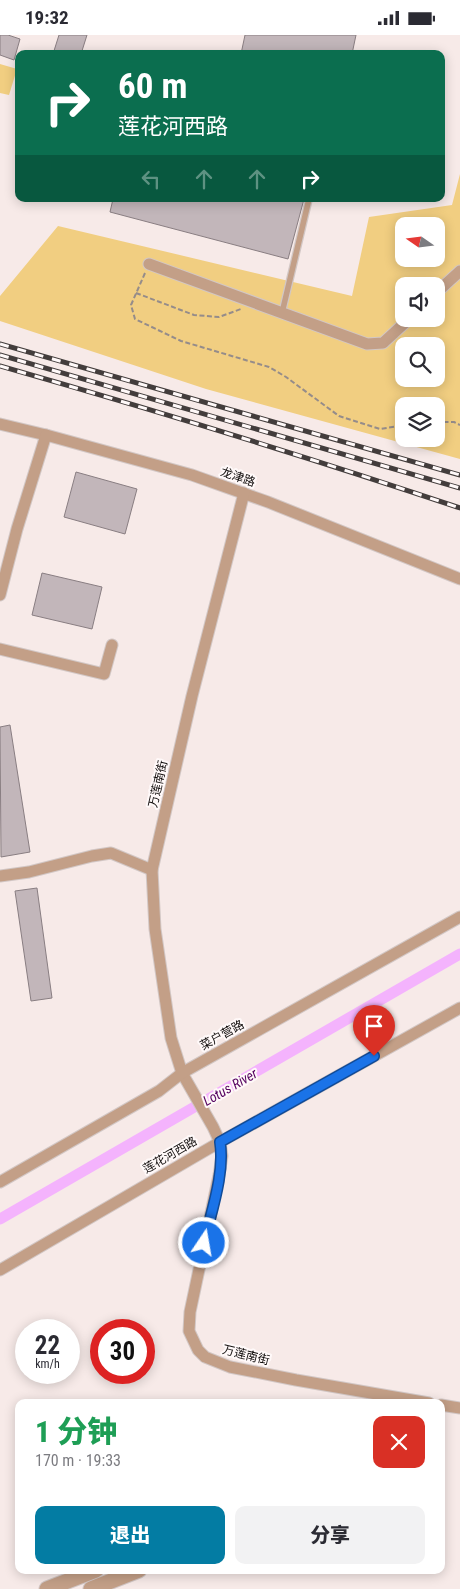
<!DOCTYPE html>
<html lang="zh">
<meta charset="utf-8">
<style>
body{margin:0;font-family:"Roboto Condensed","Noto Sans SC",sans-serif;background:#f2f2f3;color:#2b2b33;height:100vh;display:flex;flex-direction:column;font-size:19px;white-space:nowrap}
*{box-sizing:border-box;margin:0}
p{font-size:16px;color:#7c7c81}
.icon{flex:none;width:28px;height:28px;fill:none;stroke:currentColor;stroke-width:2;stroke-linecap:round;stroke-linejoin:round}
.map{position:relative;flex:1;overflow:hidden}
.drawer{position:absolute;left:15px;top:1364px;width:430px;height:175px;display:flex;flex-direction:column;background:#fff;border-radius:10px;box-shadow:0 2px 12px #0003}
.drawer>*{flex:none}
.hud{position:absolute;left:15px;top:15px;width:430px;height:152px;border-radius:10px;box-shadow:0 2px 12px #0003;background:#0b6e4f;color:#fff;overflow:hidden}
.needle{width:32px;rotate:284deg}
.fabs{position:absolute;left:395px;top:182px;display:grid;gap:10px}
.fabs a{display:grid;place-items:center;width:50px;height:50px;border-radius:10px;background:#fff;box-shadow:0 2px 12px #0003;font-size:25px}
.speed{position:absolute;left:15px;top:1284px;display:flex;gap:10px;font-size:25px;font-weight:700;text-align:center}
.speed>*{display:grid;place-content:center;width:65px;height:65px;border-radius:50%;background:#fff;box-shadow:0 2px 12px #0003;line-height:1}
.speed small{font-size:12px;font-weight:400}
.speed .limit{border:8px solid #d22;background:#fff;color:#111}
.pin{position:absolute;display:grid;place-items:center;width:42px;height:42px;color:#fff;margin:-51px -21px;border-radius:50% 50% 50% 0;rotate:-45deg;box-shadow:0 0 5px #0007}
.pin .icon{rotate:45deg}
.me{position:absolute;width:55px;margin:-28px;rotate:12deg;stroke-linejoin:round;filter:drop-shadow(0 0 4px #0008)}
.turn{display:flex;align-items:center;gap:18px;height:105px;padding:0 20px;font-size:22px}
.turn .icon{width:65px;height:65px;stroke-width:2.5}
.turn b{display:block;font-size:35px;line-height:42px}
.lanes{display:flex;align-items:center;height:48px;padding:0 20px;background:#0003;justify-content:center;gap:25px;direction:ltr}
.lanes .off{opacity:.35}
.round{display:grid;place-items:center;flex:none;width:52px;height:52px;border-radius:10px;background:#f2f2f3}
.overview{display:flex;align-items:center;justify-content:space-between;height:85px;padding:0 20px}
h1{font-size:30px;font-weight:800;line-height:38px;color:#1e9e55}
.button{display:flex;gap:10px;margin-top:auto;padding:10px 20px}
.button a{flex:1;height:58px;border-radius:10px;background:#037ca3;color:#fff;font-size:20px;font-weight:800;line-height:58px;text-align:center}
.button a+a{background:#f2f2f3;color:#2b2b33}
.status{display:flex;justify-content:space-between;align-items:center;height:35px;padding:0 25px;background:#fff;direction:ltr}
.status svg{height:14px;fill:currentColor}
.map>svg:first-child{display:block}
.green{fill:#f1ce81;fill-rule:evenodd}
.lines{fill:none;stroke-linecap:round;stroke-linejoin:round}
.canal{stroke:#f4b3fd;stroke-width:11}
.building{fill:#c2b6ba;stroke:#897e82}
.service-casing{stroke:#d2c7c5;stroke-width:8}
.minor-casing{stroke:#d2c7c5;stroke-width:13}
.tertiary-casing{stroke:#d2c7c5;stroke-width:17}
.path{stroke:#958c8a;stroke-width:2;stroke-dasharray:5 2.5;stroke-linecap:butt}
.service{stroke:#c39f87;stroke-width:5.5}
.minor{stroke:#c39f87;stroke-width:11}
.tertiary{stroke:#c39f87;stroke-width:15}
.rail-casing{stroke:#433d3c;stroke-width:5}
.rail{stroke:#fff9f9;stroke-width:3;stroke-dasharray:9;stroke-linecap:butt}
.route-casing{stroke:#114b97;stroke-width:12}
.route{stroke:#1a73e8;stroke-width:9}
.labels{text-anchor:middle;dominant-baseline:central;stroke-width:4;stroke-linejoin:round;paint-order:stroke}
.street-label{font-size:12px;fill:#110d0c;stroke:#fff9f9}
.water-label{font-size:14px;font-style:italic;fill:#550360;stroke:#fff9f9}
</style>
<div class="status"><b>19:32</b><svg viewBox="0 0 49 12"><path d="M0 12V9h3v3zM5 12V6h3v6zM10 12V3h3v9zM15 12V0h3v12zM26 1h20v11H26zM47 4h2v5h-2z"/></svg></div>
<div class="map">
<svg width="460" height="1554" viewBox="0 0 460 1554">
<rect width="100%" height="100%" fill="#f7eae8"/>
<g class="green">
<polygon points="0,29 17,34 9,60 0,58"/>
<path d="M460,139v285l-254,-70 -206,-68v-25l58,-70 294,70 17,-79 83,-12zM404,191h32v33h-32zM404,251h32v33h-32zM404,311h32v33h-32zM404,371h32v33h-32z"/>
</g>
<g class="lines">
<polyline class="canal" points="0,1184 460,919"/>
</g>
<g class="building">
<polygon points="0,0 8,0 20,4 14,25 0,20"/>
<polygon points="59,0 87,0 81,19 53,19"/>
<polygon points="245,0 356,0 352,19 241,19"/>
<polygon points="113,164 304,164 288,224 110,177"/>
<polygon points="76,437 137,454 125,499 64,482"/>
<polygon points="42,538 102,552 92,594 32,580"/>
<polygon points="10,690 30,817 1,822 0,692"/>
<polygon points="37,853 52,963 31,966 15,856"/>
</g>
<g class="lines">
<g class="service-casing">
<polyline id="service" points="282,278 309,164"/>
</g>
<g class="minor-casing">
<g id="minor">
<polyline points="149,229 367,309 383,308 409,284"/>
<polyline points="436,258 460,236"/>
<polyline points="0,389 46,400 192,440 268,467 460,544"/>
<polyline points="244,458 192,661 152,835 155,894 171,1003 182,1038 213,1092 220,1107 222,1121 219,1140 190,1277 189,1296 198,1315 205,1322 230,1332 296,1345 429,1368"/>
<polyline points="0,560 17,494 46,400"/>
<polyline points="0,614 104,639 112,610"/>
<polyline points="0,841 29,837 92,821 111,818 152,835"/>
<polyline points="0,1147 159,1056 182,1038 460,882"/>
<polyline points="0,1235 220,1107 460,973"/>
<polyline points="441,1370 460,1373"/>
</g>
</g>
<g class="tertiary-casing">
<g id="tertiary">
<polyline points="47,1554 96,1535"/>
<polyline points="91,1554 139,1535"/>
</g>
</g>
<g class="path">
<polyline points="145,238 131,270 135,284 181,306 269,332 286,342 339,381 380,394 404,390"/>
<polyline points="136,258 194,280 219,282 241,274"/>
<polyline points="436,387 454,387 460,390"/>
</g>
<use href="#service" class="service"/>
<use href="#minor" class="minor"/>
<use href="#tertiary" class="tertiary"/>
<g class="rail-casing">
<g id="rail">
<polyline points="0,309 460,440"/>
<polyline points="0,320 460,453"/>
<path d="M0,331c154,44 308,91 460,142"/>
</g>
</g>
<use href="#rail" class="rail"/>
</g>
<g class="lines">
<g class="route-casing">
<path id="route" d="M204,1208c7,-31 21,-69 16,-101l154,-86"/>
</g>
<use href="#route" class="route"/>
</g>
<g class="labels">
<g class="street-label">
<text transform="translate(238 442) rotate(19)">龙津路</text>
<text transform="translate(158 749) rotate(-77)">万莲南街</text>
<text transform="translate(222 1000) rotate(-29)">菜户营路</text>
<text transform="translate(170 1120) rotate(-30)">莲花河西路</text>
<text transform="translate(246 1320) rotate(14)">万莲南街</text>
</g>
<g class="water-label">
<text transform="translate(230 1052) rotate(-30)">Lotus River</text>
</g>
</g>
</svg>
<div class="fabs">
<a><svg class="needle" viewBox="-14 -14 28 28"><path d="M0-13l5 13h-10z" fill="#e53935"/><path d="M0 13l5-13h-10z" fill="#7c7c81"/></svg></a>
<a><svg class="icon" aria-label="sound" viewBox="0 0 24 24"><path d="M4 9h4l5-4v14l-5-4H4zM17 9q2 3 0 6"/></svg></a>
<a><svg class="icon" aria-label="search" viewBox="0 0 24 24"><circle cx="10" cy="10" r="6"/><path d="M15 15l6 6"/></svg></a>
<a><svg class="icon" aria-label="layers" viewBox="0 0 24 24"><path d="M12 4l9 5-9 5-9-5zM3 14l9 5 9-5"/></svg></a>
</div>
<div class="speed"><div>22<small>km/h</small></div><div class="limit">30</div></div>
<div class="pin" style="left:374px;top:1021px;background:#d93025"><svg class="icon" aria-label="arrive" viewBox="0 0 24 24"><path d="M6 21V4h12l-3 4 3 4H6"/></svg></div>
<svg class="me" style="left:204px;top:1208px" viewBox="-20 -20 40 40"><circle r="17" fill="#1a73e8" stroke="#fff" stroke-width="3"/><path d="M0-11L8 9 0 5-8 9z" fill="#fff"/></svg>
<div class="hud">
<div class="turn"><svg class="icon" aria-label="right" viewBox="0 0 24 24"><path d="M7 20v-9h11M14 6l5 5-5 5"/></svg><div><b>60 m</b>莲花河西路</div></div>
<div class="lanes"><svg class="icon off" aria-label="left" viewBox="0 0 24 24"><path d="M17 20v-9H6M10 6l-5 5 5 5"/></svg><svg class="icon off" aria-label="ahead" viewBox="0 0 24 24"><path d="M12 20V5M6 11l6-6 6 6"/></svg><svg class="icon off" aria-label="ahead" viewBox="0 0 24 24"><path d="M12 20V5M6 11l6-6 6 6"/></svg><svg class="icon" aria-label="right" viewBox="0 0 24 24"><path d="M7 20v-9h11M14 6l5 5-5 5"/></svg></div>
</div>
<section class="drawer">
<div class="overview"><div><h1>1 分钟</h1><p>170 m · 19:33</p></div><a class="round" style="background:#d93025;color:#fff"><svg class="icon" aria-label="close" viewBox="0 0 24 24"><path d="M6 6l12 12M18 6L6 18"/></svg></a></div>
<div class="button"><a>退出</a><a>分享</a></div>
</section>
</div>
